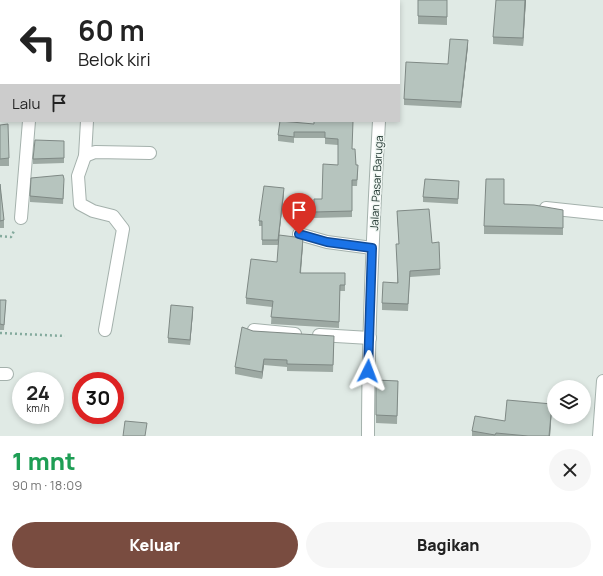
<!DOCTYPE html>
<html lang="id">
<meta charset="utf-8">
<style>
body{margin:0;font-family:Manrope,sans-serif;background:#f6f6f6;color:#222;height:100vh;display:flex;flex-direction:column;font-size:15px;white-space:nowrap}
*{box-sizing:border-box;margin:0}
p{font-size:13px;color:#767676}
.icon{flex:none;width:22px;height:22px;fill:none;stroke:currentColor;stroke-width:2;stroke-linecap:round;stroke-linejoin:round}
.map{position:relative;height:436px;overflow:hidden}
.side{display:flex;flex-direction:column;background:#fff;flex:1}
.side>*{flex:none}
.banner{position:absolute;left:0px;top:0px;width:400px;height:122px;box-shadow:0 2px 6px #0003;background:#fff;color:#222;overflow:hidden}
.controls{position:absolute;left:547px;top:380px;display:grid;gap:8px}
.controls a{display:grid;place-items:center;width:44px;height:44px;border-radius:50%;background:#fff;box-shadow:0 2px 6px #0003;font-size:20px}
.speed{position:absolute;left:12px;top:372px;display:flex;gap:8px;font-size:20px;font-weight:700;text-align:center}
.speed>*{display:grid;place-content:center;width:52px;height:52px;border-radius:50%;background:#fff;box-shadow:0 2px 6px #0003;line-height:1}
.speed small{font-size:10px;font-weight:400}
.speed .limit{border:6px solid #d22;background:#fff;color:#111}
.pin{position:absolute;display:grid;place-items:center;width:34px;height:34px;color:#fff;margin:-41px -17px;border-radius:50% 50% 50% 0;rotate:-45deg;box-shadow:0 0 4px #0007}
.pin .icon{rotate:45deg}
.me{position:absolute;width:44px;margin:-22px;rotate:3deg;stroke-linejoin:round;filter:drop-shadow(0 0 3px #0008)}
.turn{display:flex;align-items:center;gap:14px;height:84px;padding:0 12px;font-size:18px}
.turn .icon{width:52px;height:52px;stroke-width:2.5}
.turn b{display:block;font-size:28px;line-height:34px}
.then{display:flex;align-items:center;height:38px;padding:0 12px;background:#0003;gap:8px;font-size:15px}
.round{display:grid;place-items:center;flex:none;width:42px;height:42px;border-radius:21px;background:#f6f6f6}
.summary{display:flex;align-items:center;justify-content:space-between;height:68px;padding:0 12px}
h1{font-size:24px;font-weight:800;line-height:30px;color:#1e9e55}
.primary-button{display:flex;gap:8px;margin-top:auto;padding:8px 12px}
.primary-button a{flex:1;height:46px;border-radius:24px;background:#794c40;color:#fff;font-size:16px;font-weight:800;line-height:46px;text-align:center}
.primary-button a+a{background:#f6f6f6;color:#222}
.map>svg:first-child{display:block}
.lines{fill:none;stroke-linecap:round;stroke-linejoin:round}
.minor-casing{stroke:#a4b1ac;stroke-width:14}
.path{stroke:#84aa9d;stroke-width:2.5;stroke-dasharray:2 3;stroke-linecap:butt}
.minor{stroke:#fff;stroke-width:12}
.wall{fill:#9da9a3}
.shaded-wall{fill:#7f8985}
.building{fill:#b6c4be;stroke:#7f8985}
.route-casing{stroke:#114b97;stroke-width:10}
.route{stroke:#1a73e8;stroke-width:7}
.labels{text-anchor:middle;dominant-baseline:central;stroke-width:3;stroke-linejoin:round;paint-order:stroke}
.street-label{font-size:11px;fill:#233832;stroke:#f0f7f3}
</style>
<div class="map">
<svg width="603" height="436" viewBox="0 0 603 436">
<rect width="100%" height="100%" fill="#e0eae5"/>
<g class="lines">
<g class="minor-casing">
<g id="minor">
<polyline points="30,0 30,1"/>
<polyline points="90,1 90,0"/>
<polyline points="386,1 386,0"/>
<polyline points="87,121 85,156 95,152 150,153"/>
<polyline points="85,156 78,176 80,204 93,211 113,216 123,229 105,330"/>
<polyline points="546,208 603,214"/>
<polyline points="21,218 29,121"/>
<polyline points="299,234 327,242 372,248"/>
<polyline points="254,330 295,334"/>
<polyline points="319,335 370,338"/>
<polyline points="0,374 7,374"/>
<path d="M368,436c0,-105 5,-210 11,-315"/>
<polyline points="599,436 603,381"/>
</g>
</g>
<g class="path">
<polyline points="0,236 11,237 15,229"/>
<polyline points="0,333 65,336"/>
</g>
<use href="#minor" class="minor"/>
</g>
<g class="wall">
<rect x="325" y="0" width="36" height="1"/>
<polygon points="418,0 447,0 447,25 418,24"/>
<polygon points="526,0 523,46 493,44 493,37"/>
<polygon points="468,46 461,108 404,105 404,99 448,64"/>
<polygon points="314,121 352,149 358,171 357,186 352,186 352,217 314,218 314,199 322,199 338,165 338,145 325,144 325,138 294,138 294,143 278,141 278,135 314,124"/>
<polygon points="0,125 9,158 9,166 0,166"/>
<polygon points="64,141 64,163 33,164 33,159"/>
<polygon points="459,181 458,204 423,202 423,197"/>
<polygon points="0,184 4,220 4,228 0,228"/>
<polygon points="64,184 63,204 30,202 30,196"/>
<polygon points="284,193 278,245 262,245 262,226 259,226 259,221"/>
<polygon points="504,204 563,210 563,235 484,234 484,226"/>
<polygon points="397,211 432,243 440,269 440,275 410,277 408,311 382,310 382,303 397,283 399,244"/>
<polygon points="303,244 301,273 345,273 345,291 340,291 339,328 271,324 272,307 246,304 246,298 277,262"/>
<polygon points="0,300 6,300 4,330 0,330"/>
<polygon points="193,312 190,345 168,343 168,338"/>
<polygon points="253,331 334,343 333,372 287,371 287,367 264,365 262,379 235,374 235,367"/>
<polygon points="376,380 398,381 397,424 376,423"/>
<polygon points="552,410 550,436 472,436 472,431 505,421"/>
</g>
<g class="shaded-wall">
<polygon points="525,0 526,0 523,46 523,38"/>
<polygon points="468,40 468,46 461,108 461,102"/>
<polygon points="284,188 284,193 278,245 278,240"/>
<polygon points="303,238 303,244 300,280 300,273"/>
<polygon points="193,307 193,312 190,345 190,340"/>
<polygon points="264,359 264,365 262,379 262,372"/>
<polygon points="552,404 550,436 549,436"/>
</g>
<g class="building">
<polygon points="0,0 7,0 7,1 1,1 1,11 0,11"/>
<rect x="133" y="0" width="49" height="1"/>
<polygon points="418,0 447,0 447,17 418,16"/>
<polygon points="496,0 525,0 523,38 493,37"/>
<polygon points="450,39 468,40 461,102 404,99 406,62 448,64"/>
<polygon points="280,121 314,124 314,121 353,121 352,149 355,149 356,165 358,165 357,180 352,180 352,211 314,212 314,199 322,199 323,164 338,165 338,139 325,138 325,132 294,132 294,137 278,135"/>
<polygon points="8,124 9,158 0,159 0,125"/>
<polygon points="35,140 64,141 64,158 33,159"/>
<polygon points="63,175 64,179 63,199 30,196 31,178"/>
<polygon points="425,179 459,181 458,199 423,197"/>
<polygon points="486,179 504,179 504,204 534,205 563,210 563,228 484,226"/>
<polygon points="0,184 4,220 0,221"/>
<polygon points="264,186 284,188 278,240 262,240 262,221 259,221"/>
<polygon points="429,209 432,243 439,242 440,269 410,271 408,304 382,303 383,282 398,283 396,244 399,244 397,211"/>
<polygon points="279,235 303,238 300,273 345,273 345,285 340,285 339,322 271,317 273,301 246,298 251,259 277,262"/>
<polygon points="0,300 6,300 4,325 0,324"/>
<polygon points="171,305 193,307 190,340 168,338"/>
<polygon points="242,327 253,331 334,336 333,365 287,364 287,360 264,359 262,372 235,367"/>
<polygon points="376,380 398,381 397,416 376,415"/>
<polygon points="507,400 552,404 549,436 528,436 496,433 495,435 472,431 475,416 505,421"/>
<polygon points="125,421 147,423 145,436 123,436"/>
</g>
<g class="lines">
<g class="route-casing">
<polyline id="route" points="299,234 327,242 372,248 368,371"/>
</g>
<use href="#route" class="route"/>
</g>
<g class="labels">
<g class="street-label">
<text transform="translate(376 183) rotate(-87)">Jalan Pasar Baruga</text>
</g>
</g>
</svg>
<div class="controls">
<a><svg class="icon" aria-label="layers" viewBox="0 0 24 24"><path d="M12 4l9 5-9 5-9-5zM3 14l9 5 9-5"/></svg></a>
</div>
<div class="speed"><div>24<small>km/h</small></div><div class="limit">30</div></div>
<div class="pin" style="left:299px;top:234px;background:#d93025"><svg class="icon" aria-label="arrive" viewBox="0 0 24 24"><path d="M6 21V4h12l-3 4 3 4H6"/></svg></div>
<svg class="me" style="left:368px;top:371px" viewBox="-20 -20 40 40"><path d="M0-17L14 15 0 8-14 15z" fill="#1a73e8" stroke="#fff" stroke-width="4"/></svg>
<div class="banner">
<div class="turn"><svg class="icon" aria-label="left" viewBox="0 0 24 24"><path d="M17 20v-9H6M10 6l-5 5 5 5"/></svg><div><b>60 m</b>Belok kiri</div></div>
<div class="then">Lalu<svg class="icon" aria-label="arrive" viewBox="0 0 24 24"><path d="M6 21V4h12l-3 4 3 4H6"/></svg></div>
</div>
</div>
<section class="side">
<div class="summary"><div><h1>1 mnt</h1><p>90 m · 18:09</p></div><a class="round"><svg class="icon" aria-label="close" viewBox="0 0 24 24"><path d="M6 6l12 12M18 6L6 18"/></svg></a></div>
<div class="primary-button"><a>Keluar</a><a>Bagikan</a></div>
</section>
